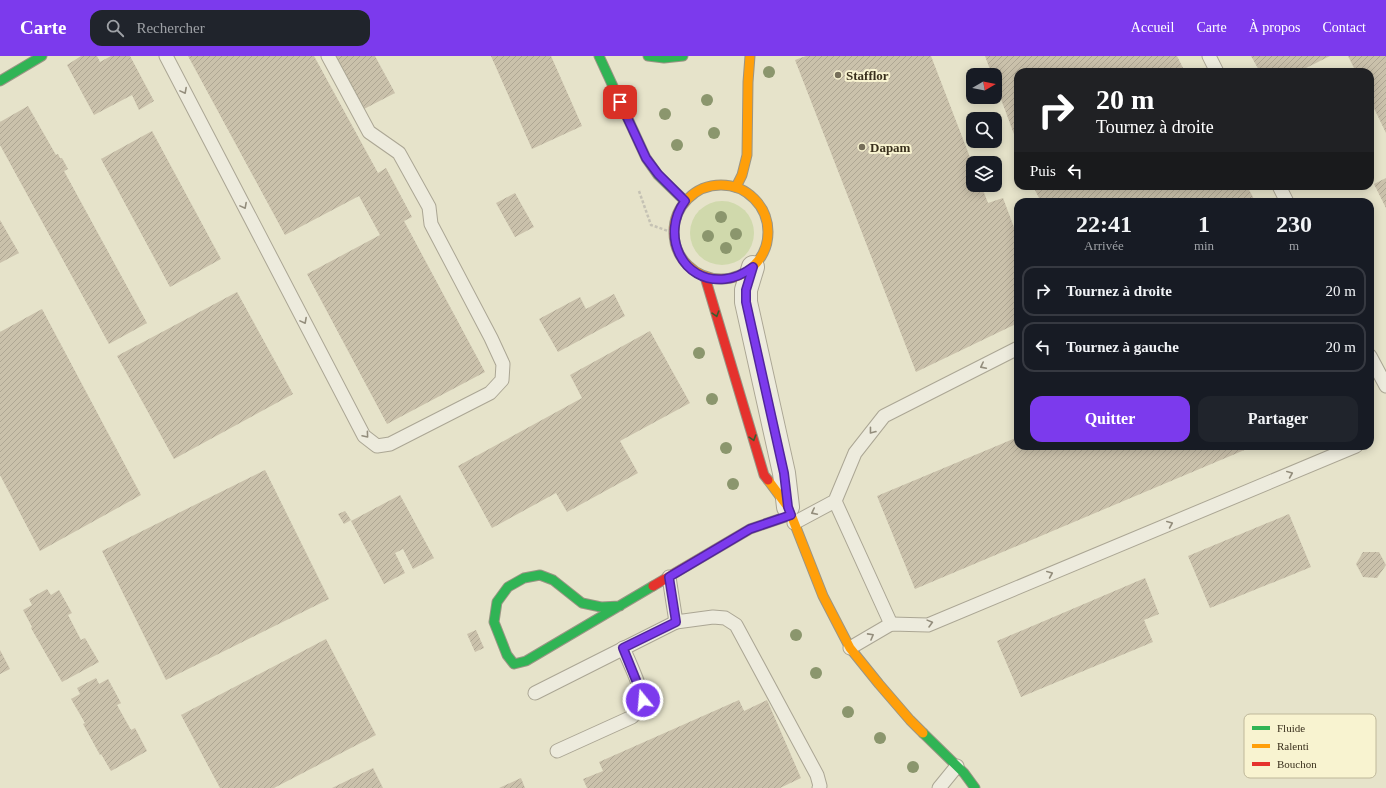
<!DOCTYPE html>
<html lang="fr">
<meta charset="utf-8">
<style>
body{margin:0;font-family:Georgia,serif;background:#20242c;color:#f1f3f6;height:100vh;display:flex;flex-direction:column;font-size:15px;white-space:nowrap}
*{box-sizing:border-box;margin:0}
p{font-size:13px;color:#9ea1a6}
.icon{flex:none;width:22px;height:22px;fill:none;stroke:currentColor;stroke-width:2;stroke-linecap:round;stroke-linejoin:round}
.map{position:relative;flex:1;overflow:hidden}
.drawer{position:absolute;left:1014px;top:142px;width:360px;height:252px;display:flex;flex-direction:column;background:#171b24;border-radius:12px;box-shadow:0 2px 10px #0003}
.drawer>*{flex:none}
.top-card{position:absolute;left:1014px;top:12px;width:360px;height:122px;border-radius:12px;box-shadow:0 2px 10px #0003;background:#202124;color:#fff;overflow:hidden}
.needle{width:26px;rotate:80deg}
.tools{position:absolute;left:966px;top:12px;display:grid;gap:8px}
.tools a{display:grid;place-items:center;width:36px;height:36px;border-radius:8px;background:#171b24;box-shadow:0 2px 10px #0003;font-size:20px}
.pin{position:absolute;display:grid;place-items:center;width:34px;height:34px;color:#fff;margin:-17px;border-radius:8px;box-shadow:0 2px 6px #0006}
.me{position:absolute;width:44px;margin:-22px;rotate:343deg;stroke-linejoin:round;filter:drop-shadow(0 0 3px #0008)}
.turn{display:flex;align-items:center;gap:14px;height:84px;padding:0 16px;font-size:18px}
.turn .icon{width:52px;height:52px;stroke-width:2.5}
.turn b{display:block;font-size:28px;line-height:34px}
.then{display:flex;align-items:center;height:38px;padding:0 16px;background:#0003;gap:8px;font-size:15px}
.eta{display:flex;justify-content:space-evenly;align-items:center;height:68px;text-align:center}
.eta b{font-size:24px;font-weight:700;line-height:28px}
.primary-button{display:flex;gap:8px;margin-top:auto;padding:8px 16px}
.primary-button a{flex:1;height:46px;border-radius:12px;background:#7c3aed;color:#fff;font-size:16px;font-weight:700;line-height:46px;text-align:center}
.primary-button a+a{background:#20242c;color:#f1f3f6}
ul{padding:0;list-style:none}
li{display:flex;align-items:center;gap:12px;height:50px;margin:0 8px 6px;padding:0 8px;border:2px solid #363941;border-radius:12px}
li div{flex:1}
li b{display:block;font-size:15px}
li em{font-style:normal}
header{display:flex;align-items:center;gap:24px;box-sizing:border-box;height:56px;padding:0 20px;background:#7c3aed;color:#fff}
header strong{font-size:19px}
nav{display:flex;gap:22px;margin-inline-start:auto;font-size:14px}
.search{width:280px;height:36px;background:#20242c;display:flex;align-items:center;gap:10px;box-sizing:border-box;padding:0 14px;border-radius:12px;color:#9ea1a6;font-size:15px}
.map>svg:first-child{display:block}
.grass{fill:#d0d9ac}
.building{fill:url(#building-hatch)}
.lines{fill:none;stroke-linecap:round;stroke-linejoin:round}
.lane-casing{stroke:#aba694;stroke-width:15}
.street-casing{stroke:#aba694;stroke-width:24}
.fast-casing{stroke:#9a9584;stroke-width:11}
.slow-casing{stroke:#9a9584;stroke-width:11}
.jam-casing{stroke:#9a9584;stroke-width:11}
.path{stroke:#c5c2b4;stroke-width:2.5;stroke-dasharray:3 2;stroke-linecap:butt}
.lane{stroke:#edebdd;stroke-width:13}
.street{stroke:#edebdd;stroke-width:22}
.fast{stroke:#30b455;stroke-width:9}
.slow{stroke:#ff9f0a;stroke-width:9}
.jam{stroke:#e5322d;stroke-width:9}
.tree{fill:#8b966d}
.oneway{stroke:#938d7c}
.oneway2{stroke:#365e30}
.route-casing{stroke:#51269a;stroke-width:10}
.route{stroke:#7c3aed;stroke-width:7}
.poi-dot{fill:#766e59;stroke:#f8f3d0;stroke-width:1.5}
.labels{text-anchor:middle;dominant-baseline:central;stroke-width:4;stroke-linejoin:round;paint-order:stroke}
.poi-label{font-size:13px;font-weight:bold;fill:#392f1c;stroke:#f8f3d0;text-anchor:start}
.key{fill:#f8f3d0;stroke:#bfb89a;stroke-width:1}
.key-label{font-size:11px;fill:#392f1c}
</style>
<header>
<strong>Carte</strong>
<div class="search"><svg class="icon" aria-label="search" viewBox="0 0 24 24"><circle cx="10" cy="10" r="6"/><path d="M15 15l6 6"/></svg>Rechercher</div>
<nav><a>Accueil</a><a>Carte</a><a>À propos</a><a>Contact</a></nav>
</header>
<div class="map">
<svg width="1386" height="732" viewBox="0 0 1386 732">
<defs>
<pattern id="building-hatch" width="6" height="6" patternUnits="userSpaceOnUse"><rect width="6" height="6" fill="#cac1ab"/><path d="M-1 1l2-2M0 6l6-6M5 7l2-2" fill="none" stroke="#aea693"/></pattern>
</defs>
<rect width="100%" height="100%" fill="#e6e3ca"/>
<circle class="grass" cx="722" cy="177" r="32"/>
<g class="building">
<polygon points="81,0 97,0 100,6 111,0 130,0 154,45 139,54 132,39 94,59 67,9"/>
<polygon points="188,0 314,0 378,117 386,112 412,161 404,165 485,316 387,368 307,218 380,179 359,140 285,179"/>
<polygon points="335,0 375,0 395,37 364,53"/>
<polygon points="491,0 551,0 582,70 532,93"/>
<polygon points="806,0 931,0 973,109 973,129 981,129 988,147 1003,142 1018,182 1018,267 916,316 795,4"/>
<polygon points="985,0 1177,0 1185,16 1018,16 1018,89 995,27 995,19 992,19"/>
<polygon points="1251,0 1330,0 1298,16 1260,16"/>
<polygon points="1348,0 1386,0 1386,77 1370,44 1370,16 1356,16"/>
<polygon points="28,50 56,99 58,98 60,102 62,102 68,113 64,115 147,267 109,288 0,89 0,66"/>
<polygon points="152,75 221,203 170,231 101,103"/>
<polygon points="1386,122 1386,152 1374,128"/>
<polygon points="1033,130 1247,130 1254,143 1248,146 1041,146"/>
<polygon points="515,137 534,171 515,181 496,147"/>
<polygon points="0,164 19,197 0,207"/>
<polygon points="237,236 293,338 174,403 117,300"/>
<polygon points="614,238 625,260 558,296 539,263 580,241 586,253"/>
<polygon points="42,253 141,439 40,495 0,419 0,276"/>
<polygon points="650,275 690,347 620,385 638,417 567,456 556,437 492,472 458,410 582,342 570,319"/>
<polygon points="1018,381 1018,390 1254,390 915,533 877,440"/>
<polygon points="265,414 329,543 166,624 102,495"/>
<polygon points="400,439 434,502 413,513 403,493 395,497 405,517 384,528 351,465"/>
<polygon points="345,455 351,464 344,468 338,458"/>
<polygon points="1289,458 1311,511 1210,552 1188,500"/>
<polygon points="1363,496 1379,496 1386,509 1377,522 1363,521 1356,508"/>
<polygon points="1145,522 1159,558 1144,564 1153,586 1021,641 997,585"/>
<polygon points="47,533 51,539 59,534 72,557 68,559 81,584 85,582 99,606 62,626 31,572 32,571 23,554 32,549 29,543"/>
<polygon points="476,574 484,592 475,596 467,578"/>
<polygon points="326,583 376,679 274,732 220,732 181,659"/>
<polygon points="0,594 10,613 0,618"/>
<polygon points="96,622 99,628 108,623 121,647 117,649 131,674 135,672 147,695 111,715 101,698 100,699 83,668 85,667 71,643 80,638 77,632"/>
<polygon points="739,644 744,655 767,644 801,722 780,732 587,732 583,723 603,715 599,706"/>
<polygon points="373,712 383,732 332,732"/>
<polygon points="521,722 525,732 499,732"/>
</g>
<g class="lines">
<g class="lane-casing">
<g id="lane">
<polyline points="166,0 364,380 377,390 390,388 490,337 502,324 503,308 491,282 431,168 429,151 399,97 369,76 328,0"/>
<polyline points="1209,0 1217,16"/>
<polyline points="1279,130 1287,146"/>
<polyline points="1370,300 1386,330"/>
<polyline points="835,445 891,568"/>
<polyline points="794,467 835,445 855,397 884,360 1018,292"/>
<polyline points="669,521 676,566 713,561 725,562 736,569 817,719 820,730 819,732"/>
<polyline points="850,592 891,568 928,569 1356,390"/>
<polyline points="535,637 676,566"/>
<path d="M557,695l75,-34c4,-4 9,-9 10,-15 2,-9 -14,-43 -19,-54"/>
<polyline points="939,732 957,710"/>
</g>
</g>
<g class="street-casing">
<polyline id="street" points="753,211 746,234 746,246 784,417 788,451"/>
</g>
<g class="fast-casing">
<g id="fast">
<polyline points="599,0 646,102 658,119 685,145"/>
<polyline points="648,0 664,2 683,0"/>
<polyline points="0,25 42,0"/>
<polyline points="620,550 601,551 582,547 553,524 540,519 524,522 508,531 497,546 494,566 507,599 514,608 526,605 653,530"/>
<polyline points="923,677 964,717 975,732"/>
</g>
</g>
<g class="slow-casing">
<g id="slow">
<circle cx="721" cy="176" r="47"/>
<polyline points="736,131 742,119 747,99 748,26 750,0"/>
<polyline points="768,424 788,451 823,540 850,592 879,628 910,664 923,677"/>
</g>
</g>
<g class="jam-casing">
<g id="jam">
<polyline points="705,221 764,419 768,424"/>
<polyline points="653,530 750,473 791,459"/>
</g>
</g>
<polyline class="path" points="639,135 651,169 674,177"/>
<use href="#lane" class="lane"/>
<use href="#street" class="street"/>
<use href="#fast" class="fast"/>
<use href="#slow" class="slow"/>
<use href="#jam" class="jam"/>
</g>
<g class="tree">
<circle cx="769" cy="16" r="6"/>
<circle cx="707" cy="44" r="6"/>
<circle cx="665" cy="58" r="6"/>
<circle cx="714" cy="77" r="6"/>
<circle cx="677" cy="89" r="6"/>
<circle cx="721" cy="161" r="6"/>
<circle cx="736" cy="178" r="6"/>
<circle cx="708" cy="180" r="6"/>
<circle cx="726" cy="192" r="6"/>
<circle cx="699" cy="297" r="6"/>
<circle cx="712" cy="343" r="6"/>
<circle cx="726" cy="392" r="6"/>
<circle cx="733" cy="428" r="6"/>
<circle cx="796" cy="579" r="6"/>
<circle cx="816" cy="617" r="6"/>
<circle cx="848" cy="656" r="6"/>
<circle cx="880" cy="682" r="6"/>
<circle cx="913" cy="711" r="6"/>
</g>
<defs><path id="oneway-chevron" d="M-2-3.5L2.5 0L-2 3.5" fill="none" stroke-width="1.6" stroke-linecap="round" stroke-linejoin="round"/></defs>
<g class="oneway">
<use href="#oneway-chevron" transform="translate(184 35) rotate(62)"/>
<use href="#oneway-chevron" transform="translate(244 150) rotate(62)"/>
<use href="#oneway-chevron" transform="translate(304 265) rotate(62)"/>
<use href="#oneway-chevron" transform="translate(983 310) rotate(153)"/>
<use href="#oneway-chevron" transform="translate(872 375) rotate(128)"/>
<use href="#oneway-chevron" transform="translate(366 379) rotate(50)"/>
<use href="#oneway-chevron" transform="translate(1290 418) rotate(-23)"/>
<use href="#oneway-chevron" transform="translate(814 456) rotate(153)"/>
<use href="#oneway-chevron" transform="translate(1170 468) rotate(-23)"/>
<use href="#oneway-chevron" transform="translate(1050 518) rotate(-23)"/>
<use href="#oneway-chevron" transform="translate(930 567) rotate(-15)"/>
<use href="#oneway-chevron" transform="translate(871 580) rotate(-29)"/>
</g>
<g class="oneway2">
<use href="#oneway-chevron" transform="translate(716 258) rotate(73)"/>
<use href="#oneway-chevron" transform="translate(753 382) rotate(73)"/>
</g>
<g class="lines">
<g class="route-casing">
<path id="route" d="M620,46l26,56 12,16 27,27c-25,33 -3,83 40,78 11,-1 20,-6 28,-12l-7,23v12l38,171 4,34 3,8 -41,14 -81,48 7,45 -53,26 17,42 3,10"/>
</g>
<use href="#route" class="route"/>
</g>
<g class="poi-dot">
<circle cx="838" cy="19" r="4"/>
<circle cx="862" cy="91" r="4"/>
</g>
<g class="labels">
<g class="poi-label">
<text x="846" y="19">Stafflor</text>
<text x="870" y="91">Dapam</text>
</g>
</g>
<rect x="1244" y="658" width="132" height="64" rx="6" class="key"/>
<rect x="1252" y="670" width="18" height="4" fill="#30b455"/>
<rect x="1252" y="688" width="18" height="4" fill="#ff9f0a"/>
<rect x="1252" y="706" width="18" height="4" fill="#e5322d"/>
<g class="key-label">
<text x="1277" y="676">Fluide</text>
<text x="1277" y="694">Ralenti</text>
<text x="1277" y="712">Bouchon</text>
</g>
</svg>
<div class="tools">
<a><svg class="needle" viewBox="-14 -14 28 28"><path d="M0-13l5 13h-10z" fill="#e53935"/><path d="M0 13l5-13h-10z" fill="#9ea1a6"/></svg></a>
<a><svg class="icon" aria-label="search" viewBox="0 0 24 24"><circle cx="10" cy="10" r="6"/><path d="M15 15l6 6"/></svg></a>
<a><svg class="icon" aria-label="layers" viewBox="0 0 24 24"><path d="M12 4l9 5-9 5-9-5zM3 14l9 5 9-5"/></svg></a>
</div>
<div class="pin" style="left:620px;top:46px;background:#d93025"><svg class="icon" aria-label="arrive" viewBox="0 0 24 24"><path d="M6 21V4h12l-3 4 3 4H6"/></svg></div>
<svg class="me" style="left:643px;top:644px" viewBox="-20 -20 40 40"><circle r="17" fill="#7c3aed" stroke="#fff" stroke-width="3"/><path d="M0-11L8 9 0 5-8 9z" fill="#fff"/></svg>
<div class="top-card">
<div class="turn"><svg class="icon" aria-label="right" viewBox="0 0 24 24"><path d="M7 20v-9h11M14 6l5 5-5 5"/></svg><div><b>20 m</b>Tournez à droite</div></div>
<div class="then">Puis<svg class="icon" aria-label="left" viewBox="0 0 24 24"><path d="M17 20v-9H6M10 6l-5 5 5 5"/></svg></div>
</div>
<section class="drawer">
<div class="eta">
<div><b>22:41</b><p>Arrivée</p></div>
<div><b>1</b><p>min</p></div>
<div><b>230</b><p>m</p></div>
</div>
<ul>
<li><svg class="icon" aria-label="right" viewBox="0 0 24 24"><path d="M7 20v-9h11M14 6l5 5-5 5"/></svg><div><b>Tournez à droite</b></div><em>20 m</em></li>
<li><svg class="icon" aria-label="left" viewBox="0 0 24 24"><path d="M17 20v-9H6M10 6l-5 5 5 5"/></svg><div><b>Tournez à gauche</b></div><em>20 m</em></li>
</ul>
<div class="primary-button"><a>Quitter</a><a>Partager</a></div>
</section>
</div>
